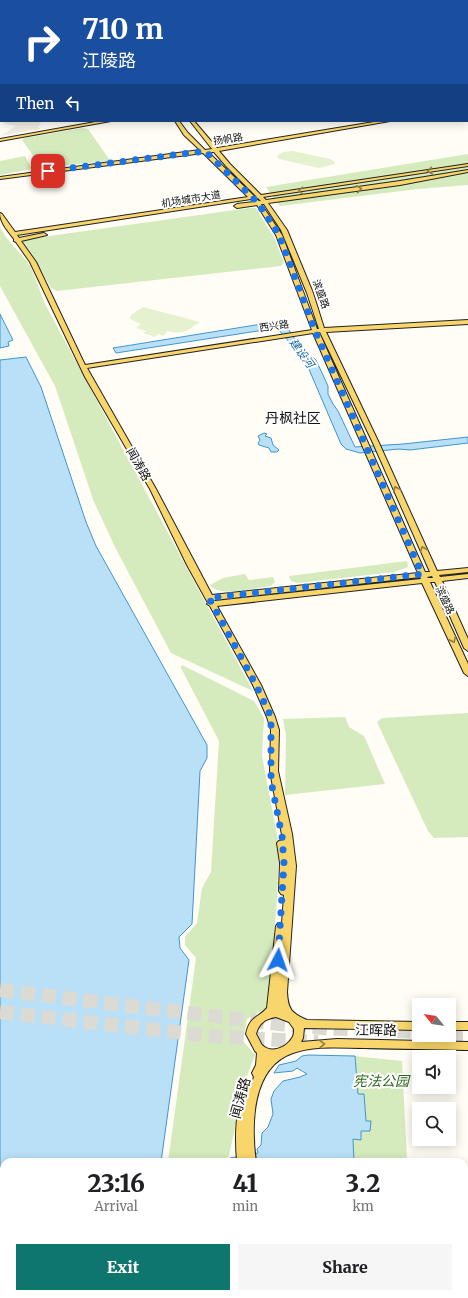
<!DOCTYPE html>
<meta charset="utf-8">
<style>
body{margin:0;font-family:Merriweather,"Noto Sans SC",serif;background:#f6f6f6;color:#202124;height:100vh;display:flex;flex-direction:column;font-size:15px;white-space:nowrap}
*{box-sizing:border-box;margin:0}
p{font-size:13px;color:#757577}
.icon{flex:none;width:22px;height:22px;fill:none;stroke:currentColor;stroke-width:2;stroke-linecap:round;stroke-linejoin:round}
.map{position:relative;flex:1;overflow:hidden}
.details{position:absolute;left:0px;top:1158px;width:468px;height:140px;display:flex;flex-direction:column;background:#fff;border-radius:12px 12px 0 0;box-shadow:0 2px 10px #0003}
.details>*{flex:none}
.banner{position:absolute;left:0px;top:0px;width:468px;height:122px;box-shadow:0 2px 10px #0003;background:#1a4fa0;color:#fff;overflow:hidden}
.needle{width:26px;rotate:300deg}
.controls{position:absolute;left:412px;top:998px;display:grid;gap:8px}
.controls a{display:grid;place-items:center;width:44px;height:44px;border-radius:0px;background:#fff;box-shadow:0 2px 10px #0003;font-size:20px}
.pin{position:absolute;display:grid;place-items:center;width:34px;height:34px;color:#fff;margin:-17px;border-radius:8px;box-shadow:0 2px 6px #0006}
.me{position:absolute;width:44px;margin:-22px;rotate:4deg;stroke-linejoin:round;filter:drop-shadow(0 0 3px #0008)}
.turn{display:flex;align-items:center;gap:14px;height:84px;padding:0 16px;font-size:18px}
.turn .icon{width:52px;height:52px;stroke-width:2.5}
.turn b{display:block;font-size:28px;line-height:34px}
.then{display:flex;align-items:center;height:38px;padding:0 16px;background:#0003;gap:8px;font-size:15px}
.eta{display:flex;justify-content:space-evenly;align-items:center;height:68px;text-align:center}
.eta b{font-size:24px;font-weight:800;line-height:28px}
.action{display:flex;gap:8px;margin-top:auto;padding:8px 16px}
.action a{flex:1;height:46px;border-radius:0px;background:#0f766e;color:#fff;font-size:16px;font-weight:800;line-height:46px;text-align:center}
.action a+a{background:#f6f6f6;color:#202124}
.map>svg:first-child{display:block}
.green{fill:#d5ebbd}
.pitch{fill:#e6f2cf}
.plaza{fill:#f1ede2}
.water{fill:#b9e0f7;stroke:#3f96cf}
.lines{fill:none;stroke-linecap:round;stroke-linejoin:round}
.major-tunnel{stroke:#dbdad3;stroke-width:4.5;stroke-dasharray:4.5 2;stroke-linecap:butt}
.highway-tunnel{stroke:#dbdad3;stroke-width:14;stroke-dasharray:14 7;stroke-linecap:butt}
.major-casing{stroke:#222;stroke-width:2}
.major{fill:#f9d66b;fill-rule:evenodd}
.oneway{stroke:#917d42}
.route{stroke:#1a73e8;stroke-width:7;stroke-dasharray:0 12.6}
.labels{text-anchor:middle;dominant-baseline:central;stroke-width:4;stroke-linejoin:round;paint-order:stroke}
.far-street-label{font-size:10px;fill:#111;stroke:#fff}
.far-water-label{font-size:11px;font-style:italic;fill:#1768a6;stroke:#fff}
.street-label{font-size:12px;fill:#111;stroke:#fff}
.quarter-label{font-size:14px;fill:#111;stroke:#fff}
.near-street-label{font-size:14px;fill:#111;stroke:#fff}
.near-park-label{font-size:14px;font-style:italic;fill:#2f6b1f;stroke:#fff}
</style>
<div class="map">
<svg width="468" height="1298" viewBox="0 0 468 1298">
<rect width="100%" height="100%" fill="#fffdf5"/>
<g class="green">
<polygon points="82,128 88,129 109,159 108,161 42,168 22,140 24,138"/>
<polygon points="468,154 468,185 418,189 280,206 266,187"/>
<polygon points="25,156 32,169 0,175 0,161"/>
<polygon points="249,208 256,208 275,239 284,263 281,266 57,291 51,288 30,251 21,240"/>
<path d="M0,227c7,15 21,25 30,39 6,12 10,26 15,38l208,387 -82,-38 -55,-104 -22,-47 -39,-116 -55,-100z"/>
<polygon points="407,561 408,567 394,572 298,583 291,581 289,576"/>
<path d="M245,574l4,6 24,-3 2,5 -4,4c-16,2 -51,12 -61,-1l13,-7z"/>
<polygon points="182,665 254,701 264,718 262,756 279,845 277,899 268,1007 247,1019 243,1041 255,1055 244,1084 229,1156 221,1162 168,1162 196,958 185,945 185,937 197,923 202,888 211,872 219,741 181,668"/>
<polygon points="468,713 468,837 434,838 428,831 377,722 382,718"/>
<polygon points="345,717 349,727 364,736 385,784 285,795 286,735 283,719"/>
<polygon points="355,1056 402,1061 407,1162 354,1162 353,1139 361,1140 361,1131 370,1131 366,1121 364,1094 358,1094"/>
<polygon points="464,1236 468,1236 468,1298 381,1298 381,1294 464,1294"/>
<polygon points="150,1294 218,1294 219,1298 150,1298"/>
</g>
<g class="pitch">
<polygon points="293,151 330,159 335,162 335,164 319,168 279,159 277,156 283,152"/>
<path d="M143,307l57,15c-11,6 -13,14 -32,9l-5,5 -5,-2 -3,3 -12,-4 3,-2 -10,-3 5,-4 -11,-5 1,-4z"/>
</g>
<polygon class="plaza" points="8,121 39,121 41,123 38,127 40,129 0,136 16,126 3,123"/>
<g class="water">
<polygon points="0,314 13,340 8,342 9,346 0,348"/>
<polygon points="268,323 278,324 289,330 296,341 316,360 328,386 328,394 333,404 338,411 355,447 403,444 468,437 468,443 410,450 399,449 360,453 346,449 341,444 305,360 277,328 116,353 113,348"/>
<polygon points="26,357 41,387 86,522 96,546 207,745 207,758 200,771 192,924 179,937 180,948 189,960 161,1162 4,1162 4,1294 143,1294 143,1298 0,1298 0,360"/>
<polygon points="264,433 267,434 265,436 271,438 273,445 279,450 277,452 271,452 269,448 259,445 258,443 260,440 258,436"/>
<polygon points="308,1055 355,1056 358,1094 364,1094 366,1121 371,1121 370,1131 361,1131 361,1140 353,1139 354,1162 225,1162 230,1158 258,1153 257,1149 261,1145 262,1133 268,1127 273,1114 271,1099 274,1091 283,1081 300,1077 307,1074 297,1068 293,1071 274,1073 279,1065 296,1061 302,1056"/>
<polygon points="224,1294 381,1294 381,1298 225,1298"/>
</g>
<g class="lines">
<g class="major-tunnel">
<polyline points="122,0 124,1"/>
<polyline points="22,1 28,0"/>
</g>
<g class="highway-tunnel">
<polyline points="0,990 279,1024 322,1028 419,1032"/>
<polyline points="0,1012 210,1036 318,1042"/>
<polyline points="449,1034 468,1034"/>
</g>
<g class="major-casing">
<g id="major">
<polygon points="358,0 362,0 363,1 359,1"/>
<polygon points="366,0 371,0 372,1 367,1"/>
<rect x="0" y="2" width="1" height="2"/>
<rect x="467" y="69" width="1" height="2"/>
<rect x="467" y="106" width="1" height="2"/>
<polygon points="101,121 111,121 0,141 0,139"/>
<path d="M175,121h4l9,12 17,17 7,-1 -22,-28h4l23,27 163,-27h10l-171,30 11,13 31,31 207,-31v2l-205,31 3,3 134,-19 68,-11v2l-68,13 -132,18 19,27 26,63 11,35 144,-8v4l-142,8 53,111 58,128 31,-3v4l-29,3 1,2 28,-3v4l-26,3 26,58v12l-4,-3 -29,-66h-5l38,82v12l-4,-3 -42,-90 -205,23 44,79 14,32 4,13 -1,41 14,63 4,32 -9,126c1,17 4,21 20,28l112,2v8l-115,-2 -1,10 -2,4 36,-3 131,3v8c-34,-1 -69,-1 -103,-2 -24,0 -49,-3 -72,5 -42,14 -42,73 -37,109h-19c-2,-26 -2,-52 9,-76l5,-1 3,-8 -2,-4 4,-8 1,-12 -2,-2 -9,-17c4,-18 11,-15 21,-26l9,-82 2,-3h4l2,-28 -3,-1 -2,-3 1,-28 -3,-20 2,-2 4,-1 -13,-69 1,-41 -4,-13 -14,-32 -43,-79 -3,-2 1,-1 -21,-38 -37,-76 -65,-112 -55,-115 -14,-20 -2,-1v-2c-5,-7 -14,-16 -14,-26l2,1 13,18 233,-35 -45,-44 -203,26v-2l200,-27 -16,-15zM208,152h6l12,14 30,30h-2zM258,198l3,3h-2l-3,-2zM251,199l3,3 -17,2 -3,2 3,2 20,-3 19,30 36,95 -227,35 -49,-103 -15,-21 26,-6 -3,-2 -25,5 -2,-3zM261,204h3l17,26 26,63 12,36h-2l-35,-94zM319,332h1l53,111 57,129h-5zM313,333l105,240 -206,22 -56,-106 -69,-121zM432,576l1,2h-5l-1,-1zM420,577l1,2 -206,22 -1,-1zM276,1017l13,5 5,7c0,3 0,7 -2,9 -6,10 -21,16 -30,7 -2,-3 -4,-8 -6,-11 3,-11 9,-15 20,-17z"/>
<rect x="449" y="1022" width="19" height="8"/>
<rect x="258" y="1294" width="12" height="4"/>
<rect x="272" y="1294" width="12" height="4"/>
</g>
</g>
<use href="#major" class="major"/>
</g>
<defs><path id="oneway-chevron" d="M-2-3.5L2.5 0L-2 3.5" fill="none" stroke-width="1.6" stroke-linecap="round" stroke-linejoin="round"/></defs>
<g class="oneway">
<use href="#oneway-chevron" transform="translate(430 171) rotate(171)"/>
<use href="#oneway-chevron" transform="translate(359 189) rotate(-8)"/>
<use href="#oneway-chevron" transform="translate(301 191) rotate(171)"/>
<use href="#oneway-chevron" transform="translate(396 489) rotate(-115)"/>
<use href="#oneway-chevron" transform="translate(423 549) rotate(-113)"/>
<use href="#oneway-chevron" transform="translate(453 640) rotate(65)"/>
<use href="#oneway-chevron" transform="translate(322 1044) rotate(-3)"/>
</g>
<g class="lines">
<polyline class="route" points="48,171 205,151 258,203 279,235 315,331 422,574 209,598 256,685 271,717 271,781 282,836 284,863 278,960"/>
</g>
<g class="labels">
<g class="far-street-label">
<text transform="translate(228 139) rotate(-9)">扬帆路</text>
<text transform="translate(191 199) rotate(-9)">机场城市大道</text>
<text transform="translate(321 294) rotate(70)">滨盛路</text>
<text transform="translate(274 326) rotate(-8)">西兴路</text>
<text transform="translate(445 600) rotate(65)">滨盛路</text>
</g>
<g class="far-water-label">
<text transform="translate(302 353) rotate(54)">建设河</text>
</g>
<g class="street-label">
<text transform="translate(139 464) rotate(60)">闻涛路</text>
</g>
<g class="quarter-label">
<text x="293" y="418">丹枫社区</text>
</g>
<g class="near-street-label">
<text transform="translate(376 1030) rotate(1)">江晖路</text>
<text transform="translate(240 1098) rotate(-75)">闻涛路</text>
</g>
<g class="near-park-label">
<text x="381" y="1081">宪法公园</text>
</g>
</g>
</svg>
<div class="controls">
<a><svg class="needle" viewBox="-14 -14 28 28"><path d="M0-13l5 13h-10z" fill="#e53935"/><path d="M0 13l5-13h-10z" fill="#757577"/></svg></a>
<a><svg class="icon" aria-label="sound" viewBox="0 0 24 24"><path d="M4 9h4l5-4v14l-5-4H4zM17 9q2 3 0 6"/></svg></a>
<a><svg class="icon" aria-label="search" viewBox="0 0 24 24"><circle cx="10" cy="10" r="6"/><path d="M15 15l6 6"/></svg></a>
</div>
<div class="pin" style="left:48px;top:171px;background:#d93025"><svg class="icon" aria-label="arrive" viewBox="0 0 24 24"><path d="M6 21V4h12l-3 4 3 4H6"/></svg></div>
<svg class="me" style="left:278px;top:960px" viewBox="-20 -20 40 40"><path d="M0-17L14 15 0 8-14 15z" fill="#1a73e8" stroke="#fff" stroke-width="4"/></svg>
<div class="banner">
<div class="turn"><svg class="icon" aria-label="right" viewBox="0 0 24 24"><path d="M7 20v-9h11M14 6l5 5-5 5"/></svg><div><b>710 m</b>江陵路</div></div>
<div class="then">Then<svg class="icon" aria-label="left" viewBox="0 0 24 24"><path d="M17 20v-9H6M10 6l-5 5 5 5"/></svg></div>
</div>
<section class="details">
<div class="eta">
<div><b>23:16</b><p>Arrival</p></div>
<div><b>41</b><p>min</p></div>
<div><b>3.2</b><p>km</p></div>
</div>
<div class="action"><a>Exit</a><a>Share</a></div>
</section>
</div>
